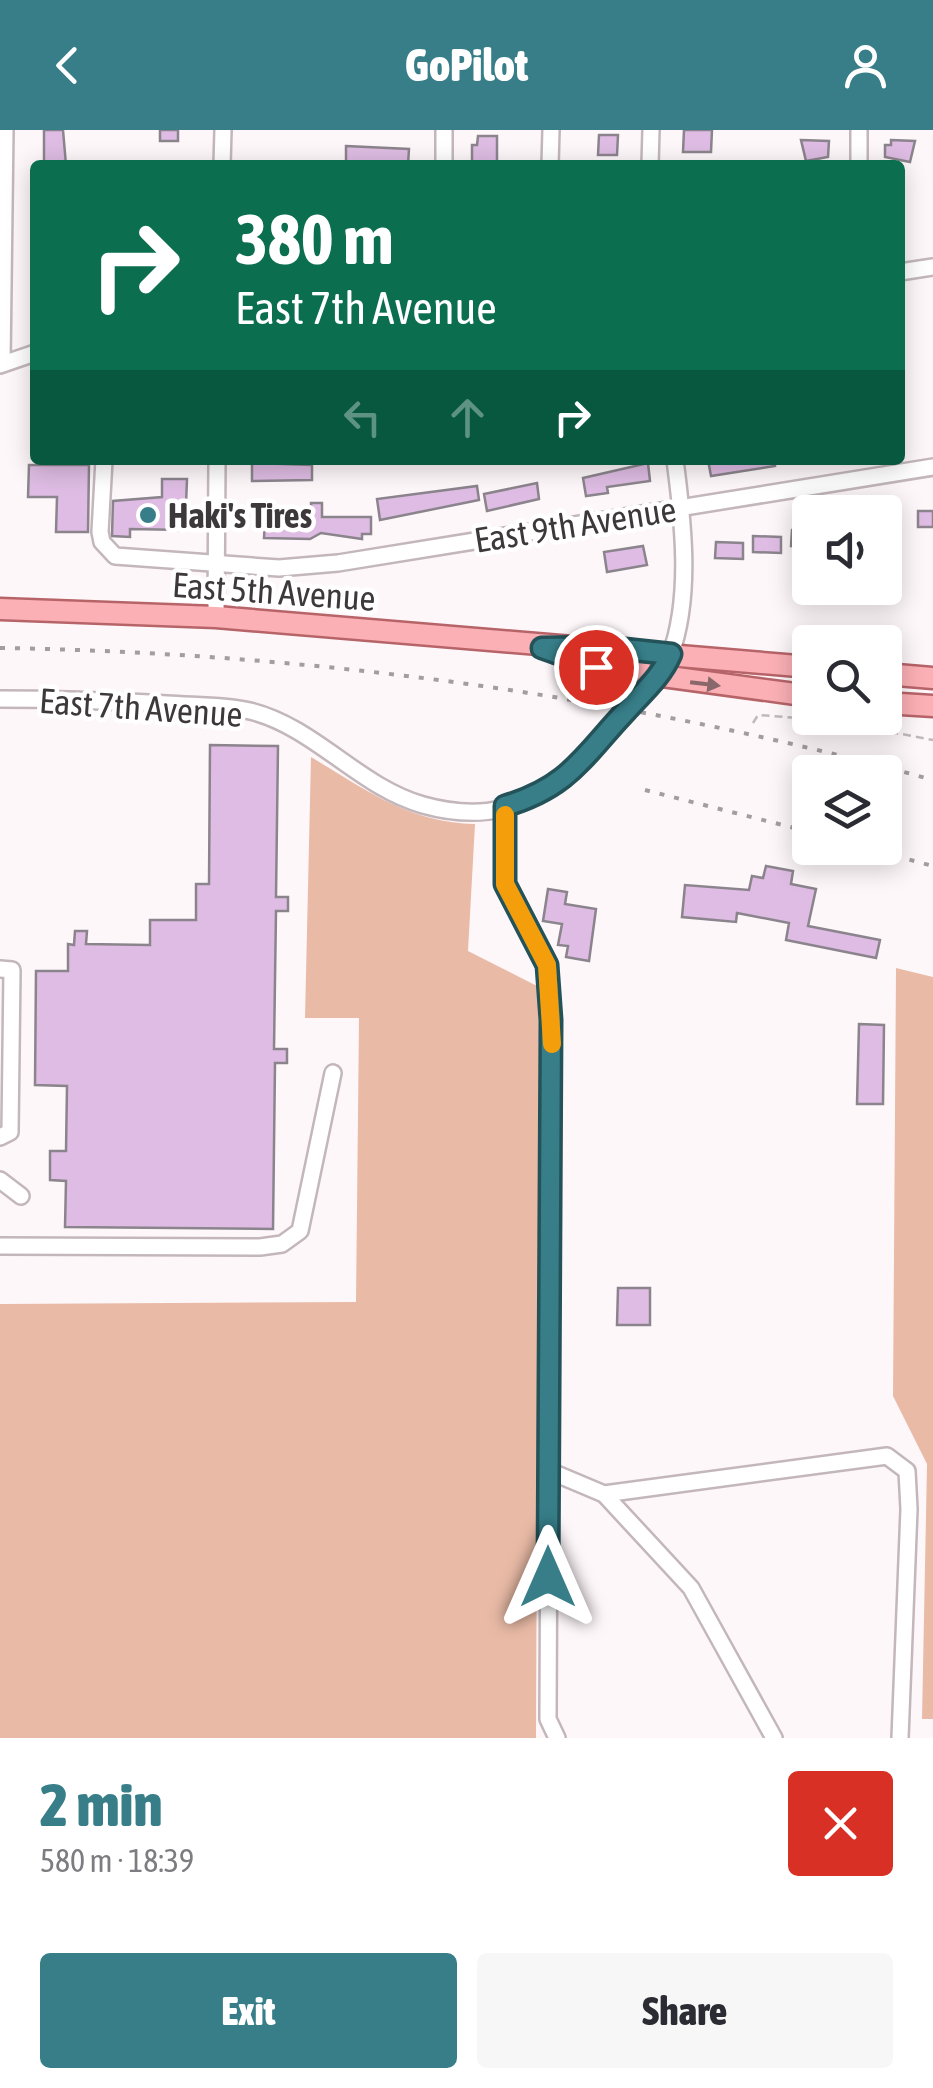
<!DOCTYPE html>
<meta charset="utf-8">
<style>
body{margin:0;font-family:"Asap Condensed",sans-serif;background:#f7f7f7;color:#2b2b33;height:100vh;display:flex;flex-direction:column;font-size:38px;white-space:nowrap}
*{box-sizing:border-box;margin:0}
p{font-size:32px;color:#7c7c81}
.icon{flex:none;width:55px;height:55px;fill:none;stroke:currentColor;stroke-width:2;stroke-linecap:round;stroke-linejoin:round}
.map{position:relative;height:1608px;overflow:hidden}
.details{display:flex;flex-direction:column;background:#fff;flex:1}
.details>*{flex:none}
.hud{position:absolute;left:30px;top:30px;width:875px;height:305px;border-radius:10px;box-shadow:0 5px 25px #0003;background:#0b6e4f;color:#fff;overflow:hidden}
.buttons{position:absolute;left:792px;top:365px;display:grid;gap:20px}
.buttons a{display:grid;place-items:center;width:110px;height:110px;border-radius:10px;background:#fff;box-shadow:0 5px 25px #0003;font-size:50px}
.pin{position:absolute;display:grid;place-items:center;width:85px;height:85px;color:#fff;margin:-42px;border:5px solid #fff;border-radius:50%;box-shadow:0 2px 10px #0007}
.me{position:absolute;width:110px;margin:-55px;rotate:0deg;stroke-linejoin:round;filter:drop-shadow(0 0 8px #0008)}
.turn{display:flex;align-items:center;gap:35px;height:210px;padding:0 40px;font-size:45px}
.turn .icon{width:130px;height:130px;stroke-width:2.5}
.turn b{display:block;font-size:70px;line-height:85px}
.lanes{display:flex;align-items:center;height:95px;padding:0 40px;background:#0003;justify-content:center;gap:50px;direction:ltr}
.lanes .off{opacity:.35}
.round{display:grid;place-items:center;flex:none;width:105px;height:105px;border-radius:10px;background:#f7f7f7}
.overview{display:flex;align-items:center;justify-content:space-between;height:170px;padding:0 40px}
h1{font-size:60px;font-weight:800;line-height:75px;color:#377e89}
.action{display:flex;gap:20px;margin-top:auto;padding:20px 40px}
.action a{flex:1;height:115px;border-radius:10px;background:#377e89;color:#fff;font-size:40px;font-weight:800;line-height:115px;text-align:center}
.action a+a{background:#f7f7f7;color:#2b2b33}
header{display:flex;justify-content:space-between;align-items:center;height:130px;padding:0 40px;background:#377e89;color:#fff;font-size:45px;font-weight:800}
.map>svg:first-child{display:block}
.green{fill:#e9bba6}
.building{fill:#debce3;stroke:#8b848c;stroke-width:2.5}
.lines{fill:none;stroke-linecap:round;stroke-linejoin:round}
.minor-casing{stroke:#c3b7bc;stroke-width:20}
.major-casing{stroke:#b76469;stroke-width:25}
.path{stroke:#c0babd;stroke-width:2.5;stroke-dasharray:8 5;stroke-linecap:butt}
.minor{stroke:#fff;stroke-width:15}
.major{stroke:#fbb0b5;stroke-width:20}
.rail{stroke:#a39d9f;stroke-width:4;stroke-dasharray:5 10;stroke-linecap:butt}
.oneway{fill:#89686b}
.route-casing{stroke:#245259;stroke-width:25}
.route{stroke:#377e89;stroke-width:18}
.slow{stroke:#f59e0b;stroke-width:18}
.poi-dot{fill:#377e89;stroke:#fff;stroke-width:4}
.labels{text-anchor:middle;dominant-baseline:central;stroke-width:9;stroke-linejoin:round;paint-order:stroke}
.poi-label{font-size:35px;font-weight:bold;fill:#3d383a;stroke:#fff;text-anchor:start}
.street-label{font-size:35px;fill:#3d383a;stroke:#fff}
</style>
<header><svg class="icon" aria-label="back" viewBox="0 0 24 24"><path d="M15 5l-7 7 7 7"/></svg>GoPilot<svg class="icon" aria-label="person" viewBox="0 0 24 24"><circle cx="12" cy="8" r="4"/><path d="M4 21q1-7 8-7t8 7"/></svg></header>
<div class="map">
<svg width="933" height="1608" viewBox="0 0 933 1608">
<rect width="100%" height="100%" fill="#fef7fa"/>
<g class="green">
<path d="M311,627c55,33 99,66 164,67l-7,127 71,36 -3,751h-536v-434l356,-2 3,-284h-54z"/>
<polygon points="896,838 933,847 933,1589 922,1589 927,1334 893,1266"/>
</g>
<g class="building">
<polygon points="44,0 63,0 66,35 44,35"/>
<rect x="160" y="0" width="18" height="11"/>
<polygon points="684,0 712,0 711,22 683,22"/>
<polygon points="599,5 618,5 617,25 598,25"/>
<polygon points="478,6 497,6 497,35 472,35 472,15 477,15"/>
<polygon points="801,10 829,11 828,27 806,31"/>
<polygon points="891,10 915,11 910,32 885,27 885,15 891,15"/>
<polygon points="346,16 409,19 408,35 346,31"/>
<polygon points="708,330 774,330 775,336 711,346"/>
<polygon points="252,333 312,335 312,350 252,351"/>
<polygon points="648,333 650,351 607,357 608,363 586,366 583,348"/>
<polygon points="29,335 89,335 88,402 56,402 57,367 28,367"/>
<polygon points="162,349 187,349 185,400 130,399 130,407 112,406 113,371 162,367"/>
<polygon points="537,353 539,369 487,381 484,364"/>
<polygon points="477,356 479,370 380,390 377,369"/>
<polygon points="311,373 322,373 322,387 371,387 371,404 362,404 362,409 321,403 310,409 264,408 265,389 311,389"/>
<rect x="918" y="381" width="15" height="16"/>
<polygon points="792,400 810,401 810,417 791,416"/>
<polygon points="753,406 781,407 781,423 753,422"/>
<polygon points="716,412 743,413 743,429 715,428"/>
<polygon points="643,416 647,435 607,442 604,422"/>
<polygon points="210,615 278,616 276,767 288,767 288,781 276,781 274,919 287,919 287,933 275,933 273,1099 65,1097 66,1051 50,1050 50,1021 66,1021 67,956 35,955 36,841 68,841 68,814 74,815 75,801 87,801 86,814 150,815 150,790 196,790 196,754 209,754"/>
<polygon points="766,736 793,741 791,754 816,759 808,796 880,810 876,828 786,810 789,793 737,783 736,792 682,787 685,755 749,760 752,746 763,748"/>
<polygon points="548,759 567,762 565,774 596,779 589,831 566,827 568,816 558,815 562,794 543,791"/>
<polygon points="859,894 884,895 883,974 857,974"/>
<polygon points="618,1158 650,1158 650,1195 617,1195"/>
</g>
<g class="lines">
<g class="minor-casing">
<g id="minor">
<polyline points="222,35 223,0"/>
<polyline points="444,35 444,0"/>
<polyline points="550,35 551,0"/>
<polyline points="650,35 651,0"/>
<polyline points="859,35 859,0"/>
<polyline points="900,142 933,137"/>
<polyline points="2,233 5,0"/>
<polyline points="0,235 35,223"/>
<polyline points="104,330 100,402 102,412 115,426 279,438 338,433 933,337"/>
<polyline points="216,487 217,330"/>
<path d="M0,569c56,0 112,2 167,5 28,2 57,1 83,7 65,16 109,76 173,94 97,27 144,-25 200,-90 16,-20 38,-34 47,-59 22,-59 13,-135 5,-196"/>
<polyline points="505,676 505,754 547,835 551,890 548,1589 557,1608"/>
<polyline points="0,839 12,840 10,1002 0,1007"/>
<polyline points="0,1050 21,1066"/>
<polyline points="0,1116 260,1117 282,1114 300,1101 333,943"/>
<polyline points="547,1340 604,1364 887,1326 907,1341 909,1379 900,1608"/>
<polyline points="604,1364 691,1458 774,1608"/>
</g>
</g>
<g class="major-casing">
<g id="major">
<polyline points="0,479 216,487 810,537"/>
<polyline points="554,522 596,537 810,566"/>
<polyline points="885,544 933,548"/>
<polyline points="885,573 933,576"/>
</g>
</g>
<polyline class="path" points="753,593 758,585 827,590 933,610"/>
<use href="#minor" class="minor"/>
<use href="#major" class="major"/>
<g class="rail">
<path d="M0,518c313,5 631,48 933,132"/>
<polyline points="645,660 810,702"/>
<polyline points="866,718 933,736"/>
</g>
</g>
<defs><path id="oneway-solid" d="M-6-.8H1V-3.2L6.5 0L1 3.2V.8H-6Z" transform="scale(2.5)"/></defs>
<use class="oneway" href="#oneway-solid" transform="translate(705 554) rotate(7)"/>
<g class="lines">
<g class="route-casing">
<path id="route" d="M548,1447l3,-557 -4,-55 -42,-81v-78c65,-19 79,-51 122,-96 17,-19 34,-33 44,-56l-65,-7 -64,1 54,19"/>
</g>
<use href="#route" class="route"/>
<polyline class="slow" points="505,685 505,754 547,835 552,914"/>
</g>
<circle class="poi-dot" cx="148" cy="385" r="10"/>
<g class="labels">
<g class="poi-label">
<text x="168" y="385">Haki's Tires</text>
</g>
<g class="street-label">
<text transform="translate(575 394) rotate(-9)">East 9th Avenue</text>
<text transform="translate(274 461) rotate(4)">East 5th Avenue</text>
<text transform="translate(141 577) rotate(4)">East 7th Avenue</text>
</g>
</g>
</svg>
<div class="buttons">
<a><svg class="icon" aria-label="sound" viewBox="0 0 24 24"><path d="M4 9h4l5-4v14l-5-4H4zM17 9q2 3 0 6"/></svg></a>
<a><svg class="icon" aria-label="search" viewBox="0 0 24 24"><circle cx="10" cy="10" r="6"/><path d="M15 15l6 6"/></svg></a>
<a><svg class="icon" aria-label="layers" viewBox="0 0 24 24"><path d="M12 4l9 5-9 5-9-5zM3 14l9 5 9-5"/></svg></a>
</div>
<div class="pin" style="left:596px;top:537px;background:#d93025"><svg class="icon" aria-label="arrive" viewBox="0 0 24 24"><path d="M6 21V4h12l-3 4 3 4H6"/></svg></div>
<svg class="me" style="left:548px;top:1447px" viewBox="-20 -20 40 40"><path d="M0-17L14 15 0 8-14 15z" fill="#377e89" stroke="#fff" stroke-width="4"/></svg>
<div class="hud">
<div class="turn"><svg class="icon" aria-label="right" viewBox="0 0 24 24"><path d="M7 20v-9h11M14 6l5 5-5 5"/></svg><div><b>380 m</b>East 7th Avenue</div></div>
<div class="lanes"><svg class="icon off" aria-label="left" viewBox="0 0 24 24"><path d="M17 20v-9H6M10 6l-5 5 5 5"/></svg><svg class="icon off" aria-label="ahead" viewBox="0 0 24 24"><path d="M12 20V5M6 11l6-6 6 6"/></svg><svg class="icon" aria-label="right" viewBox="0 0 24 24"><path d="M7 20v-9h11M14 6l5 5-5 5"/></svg></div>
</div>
</div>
<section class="details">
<div class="overview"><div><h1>2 min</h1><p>580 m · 18:39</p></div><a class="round" style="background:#d93025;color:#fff"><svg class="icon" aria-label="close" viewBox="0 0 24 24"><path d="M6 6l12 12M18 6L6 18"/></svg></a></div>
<div class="action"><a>Exit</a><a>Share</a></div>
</section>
